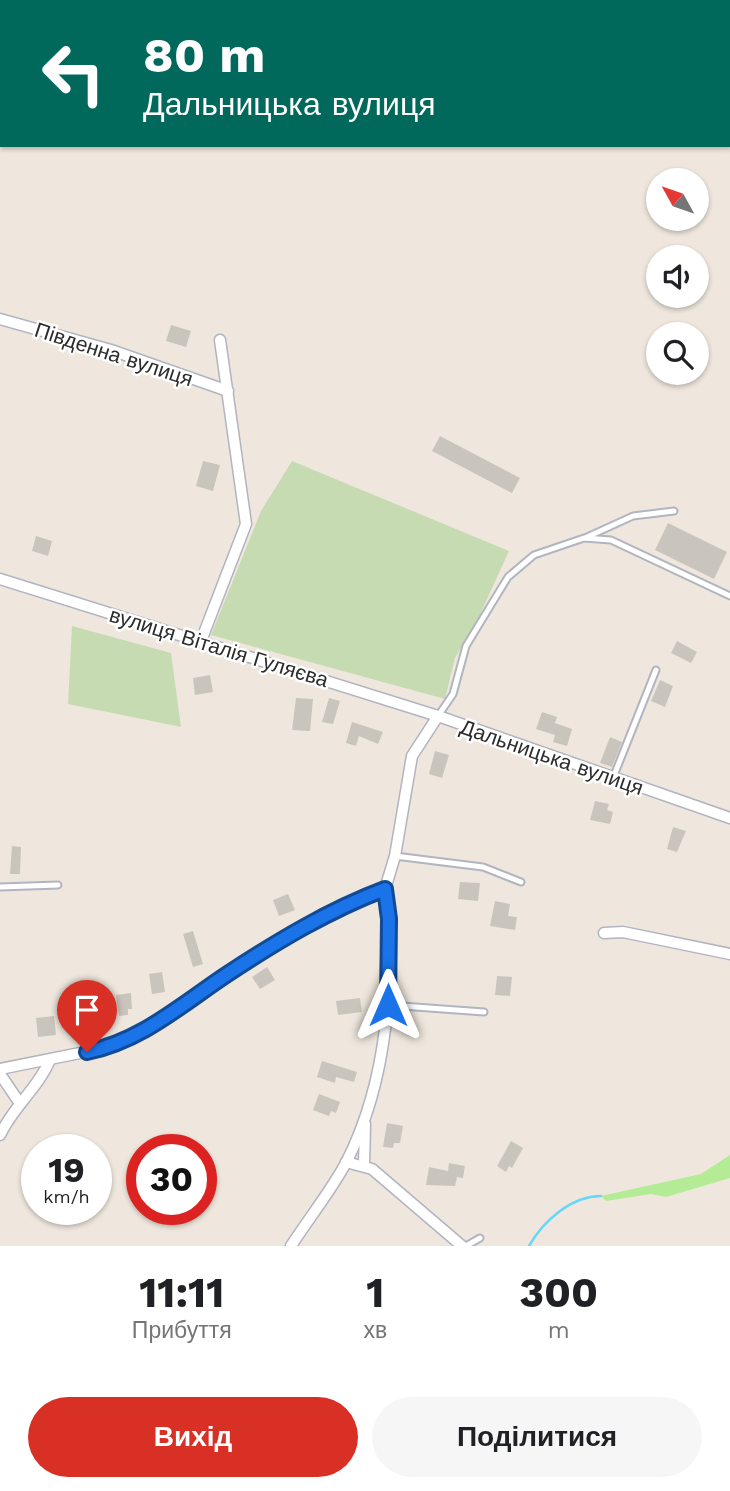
<!DOCTYPE html>
<html lang="uk">
<meta charset="utf-8">
<style>
body{margin:0;font-family:"Work Sans",sans-serif;background:#f6f6f6;color:#202124;height:100vh;display:flex;flex-direction:column;font-size:26px;white-space:nowrap}
*{box-sizing:border-box;margin:0}
p{font-size:23px;color:#757577}
.icon{flex:none;width:38px;height:38px;fill:none;stroke:currentColor;stroke-width:2;stroke-linecap:round;stroke-linejoin:round}
.map{position:relative;height:1246px;overflow:hidden}
.drawer{display:flex;flex-direction:column;background:#fff;flex:1}
.drawer>*{flex:none}
.hud{position:absolute;left:0px;top:0px;width:732px;height:147px;box-shadow:0 2px 5px #0004;background:#00695c;color:#fff;overflow:hidden}
.needle{width:46px;rotate:310deg}
.buttons{position:absolute;left:646px;top:168px;display:grid;gap:14px}
.buttons a{display:grid;place-items:center;width:63px;height:63px;border-radius:50%;background:#fff;box-shadow:0 2px 5px #0004;font-size:35px}
.speed{position:absolute;left:21px;top:1134px;display:flex;gap:14px;font-size:35px;font-weight:700;text-align:center}
.speed>*{display:grid;place-content:center;width:91px;height:91px;border-radius:50%;background:#fff;box-shadow:0 2px 5px #0004;line-height:1}
.speed small{font-size:18px;font-weight:400}
.speed .limit{border:10px solid #d22;background:#fff;color:#111}
.pin{position:absolute;display:grid;place-items:center;width:60px;height:60px;color:#fff;margin:-72px -30px;border-radius:50% 50% 50% 0;rotate:-45deg;box-shadow:0 0 7px #0007}
.pin .icon{rotate:45deg}
.me{position:absolute;width:77px;margin:-38px;rotate:0deg;stroke-linejoin:round;filter:drop-shadow(0 0 5px #0008)}
.turn{display:flex;align-items:center;gap:24px;height:147px;padding:0 28px;font-size:32px}
.turn .icon{width:91px;height:91px;stroke-width:2.5}
.turn b{display:block;font-size:49px;line-height:60px}
.eta{display:flex;justify-content:space-evenly;align-items:center;height:119px;text-align:center}
.eta b{font-size:42px;font-weight:700;line-height:49px}
.cta{display:flex;gap:14px;margin-top:auto;padding:14px 28px}
.cta a{flex:1;height:80px;border-radius:42px;background:#d93025;color:#fff;font-size:28px;font-weight:700;line-height:80px;text-align:center}
.cta a+a{background:#f6f6f6;color:#202124}
.map>svg:first-child{display:block}
.green{fill:#b4eb95}
.cemetery{fill:#c7dbb3}
.lines{fill:none;stroke-linecap:round;stroke-linejoin:round}
.stream{stroke:#67d6fb;stroke-width:2.5}
.building{fill:#cac5bc}
.lane-casing{stroke:#b1b4c1;stroke-width:9}
.street-casing{stroke:#b1b4c1;stroke-width:13}
.lane{stroke:#fff;stroke-width:5}
.street{stroke:#fff;stroke-width:10}
.route-casing{stroke:#114b97;stroke-width:18}
.route{stroke:#1a73e8;stroke-width:12}
.labels{text-anchor:middle;dominant-baseline:central;stroke-width:5;stroke-linejoin:round;paint-order:stroke}
.street-label{font-size:21px;fill:#2c2c2c;stroke:#fff}
</style>
<div class="map">
<svg width="730" height="1246" viewBox="0 0 730 1246">
<rect width="100%" height="100%" fill="#efe7dd"/>
<polygon class="green" points="730,1155 730,1178 666,1197 651,1194 606,1201 601,1196 701,1174"/>
<g class="cemetery">
<polygon points="292,461 509,551 478,619 455,658 445,699 211,635 261,511"/>
<polygon points="72,626 171,653 181,727 68,704"/>
</g>
<g class="lines">
<path class="stream" d="M529,1246c14,-25 42,-50 72,-50"/>
</g>
<g class="building">
<polygon points="171,325 191,331 186,347 166,341"/>
<polygon points="440,436 520,478 512,493 432,451"/>
<polygon points="203,461 220,465 213,491 196,486"/>
<polygon points="668,523 727,552 714,579 655,550"/>
<polygon points="36,536 52,541 48,556 32,551"/>
<polygon points="677,641 697,652 691,663 671,653"/>
<polygon points="210,675 213,692 195,695 193,678"/>
<polygon points="660,680 673,686 665,707 651,701"/>
<polygon points="296,698 313,699 310,731 292,730"/>
<polygon points="329,698 340,701 333,724 322,722"/>
<polygon points="542,712 557,717 555,723 572,729 567,746 553,742 555,735 536,729"/>
<polygon points="352,722 383,732 378,744 359,736 356,746 346,743"/>
<polygon points="610,737 622,742 612,767 600,763"/>
<polygon points="435,751 449,755 442,778 429,774"/>
<polygon points="595,801 609,804 607,810 613,812 610,824 590,820"/>
<polygon points="673,827 686,831 677,852 667,849"/>
<polygon points="12,846 21,847 20,874 10,874"/>
<polygon points="460,882 480,883 478,901 458,899"/>
<polygon points="288,894 295,910 279,916 273,900"/>
<polygon points="495,901 510,904 508,916 517,917 515,930 490,926"/>
<polygon points="193,931 203,964 193,967 183,934"/>
<polygon points="267,967 275,980 260,989 252,977"/>
<polygon points="162,972 165,992 152,994 149,974"/>
<polygon points="497,976 512,977 510,996 495,995"/>
<polygon points="131,993 132,1009 128,1009 128,1015 119,1016 116,995"/>
<polygon points="94,994 97,1013 78,1015 76,996"/>
<polygon points="360,998 362,1012 338,1015 336,1001"/>
<polygon points="54,1016 56,1035 38,1037 36,1018"/>
<polygon points="322,1061 357,1072 354,1082 336,1077 335,1083 317,1077"/>
<polygon points="319,1094 340,1102 336,1113 331,1111 329,1116 313,1110"/>
<polygon points="387,1123 403,1126 400,1143 394,1143 393,1148 383,1147"/>
<polygon points="511,1141 523,1148 512,1168 509,1166 506,1172 497,1166"/>
<polygon points="449,1163 465,1166 463,1178 457,1177 455,1186 426,1185 429,1167 448,1171"/>
</g>
<g class="lines">
<g class="lane-casing">
<g id="lane">
<polyline points="587,537 633,516 674,511"/>
<polyline points="438,716 453,694 466,646 508,577 534,555 584,538 611,540 730,596"/>
<polyline points="613,778 656,670"/>
<polyline points="395,856 483,867 521,882"/>
<polyline points="0,887 58,885"/>
<polyline points="388,1005 484,1012"/>
<polyline points="466,1246 480,1238"/>
</g>
</g>
<g class="street-casing">
<g id="street">
<polyline points="0,65 2,66"/>
<polyline points="0,319 111,350 228,391"/>
<polyline points="0,579 438,716"/>
<polyline points="201,641 246,524 220,340"/>
<polyline points="604,933 623,932 730,954"/>
<polyline points="0,1069 105,1048 129,1039 286,938 385,889 395,856 412,756 438,716 730,818"/>
<polyline points="0,1074 19,1102"/>
<path d="M0,1135c13,-28 38,-47 50,-75"/>
<polyline points="346,1162 372,1169 462,1246"/>
<polyline points="364,1165 365,1124"/>
<path d="M291,1246c18,-28 40,-55 56,-85 41,-82 48,-182 38,-272"/>
</g>
</g>
<use href="#lane" class="lane"/>
<use href="#street" class="street"/>
</g>
<g class="lines">
<g class="route-casing">
<path id="route" d="M87,1052c54,-11 94,-47 139,-77 50,-33 103,-65 159,-86l4,30 -1,86"/>
</g>
<use href="#route" class="route"/>
</g>
<g class="labels">
<g class="street-label">
<text transform="translate(114 354) rotate(18)">Південна вулиця</text>
<text transform="translate(219 647) rotate(17)">вулиця Віталія Гуляєва</text>
<text transform="translate(552 757) rotate(19)">Дальницька вулиця</text>
</g>
</g>
</svg>
<div class="buttons">
<a><svg class="needle" viewBox="-14 -14 28 28"><path d="M0-13l5 13h-10z" fill="#e53935"/><path d="M0 13l5-13h-10z" fill="#757577"/></svg></a>
<a><svg class="icon" aria-label="sound" viewBox="0 0 24 24"><path d="M4 9h4l5-4v14l-5-4H4zM17 9q2 3 0 6"/></svg></a>
<a><svg class="icon" aria-label="search" viewBox="0 0 24 24"><circle cx="10" cy="10" r="6"/><path d="M15 15l6 6"/></svg></a>
</div>
<div class="speed"><div>19<small>km/h</small></div><div class="limit">30</div></div>
<div class="pin" style="left:87px;top:1052px;background:#d93025"><svg class="icon" aria-label="arrive" viewBox="0 0 24 24"><path d="M6 21V4h12l-3 4 3 4H6"/></svg></div>
<svg class="me" style="left:388px;top:1005px" viewBox="-20 -20 40 40"><path d="M0-17L14 15 0 8-14 15z" fill="#1a73e8" stroke="#fff" stroke-width="4"/></svg>
<div class="hud">
<div class="turn"><svg class="icon" aria-label="left" viewBox="0 0 24 24"><path d="M17 20v-9H6M10 6l-5 5 5 5"/></svg><div><b>80 m</b>Дальницька вулиця</div></div>
</div>
</div>
<section class="drawer">
<div class="eta">
<div><b>11:11</b><p>Прибуття</p></div>
<div><b>1</b><p>хв</p></div>
<div><b>300</b><p>m</p></div>
</div>
<div class="cta"><a>Вихід</a><a>Поділитися</a></div>
</section>
